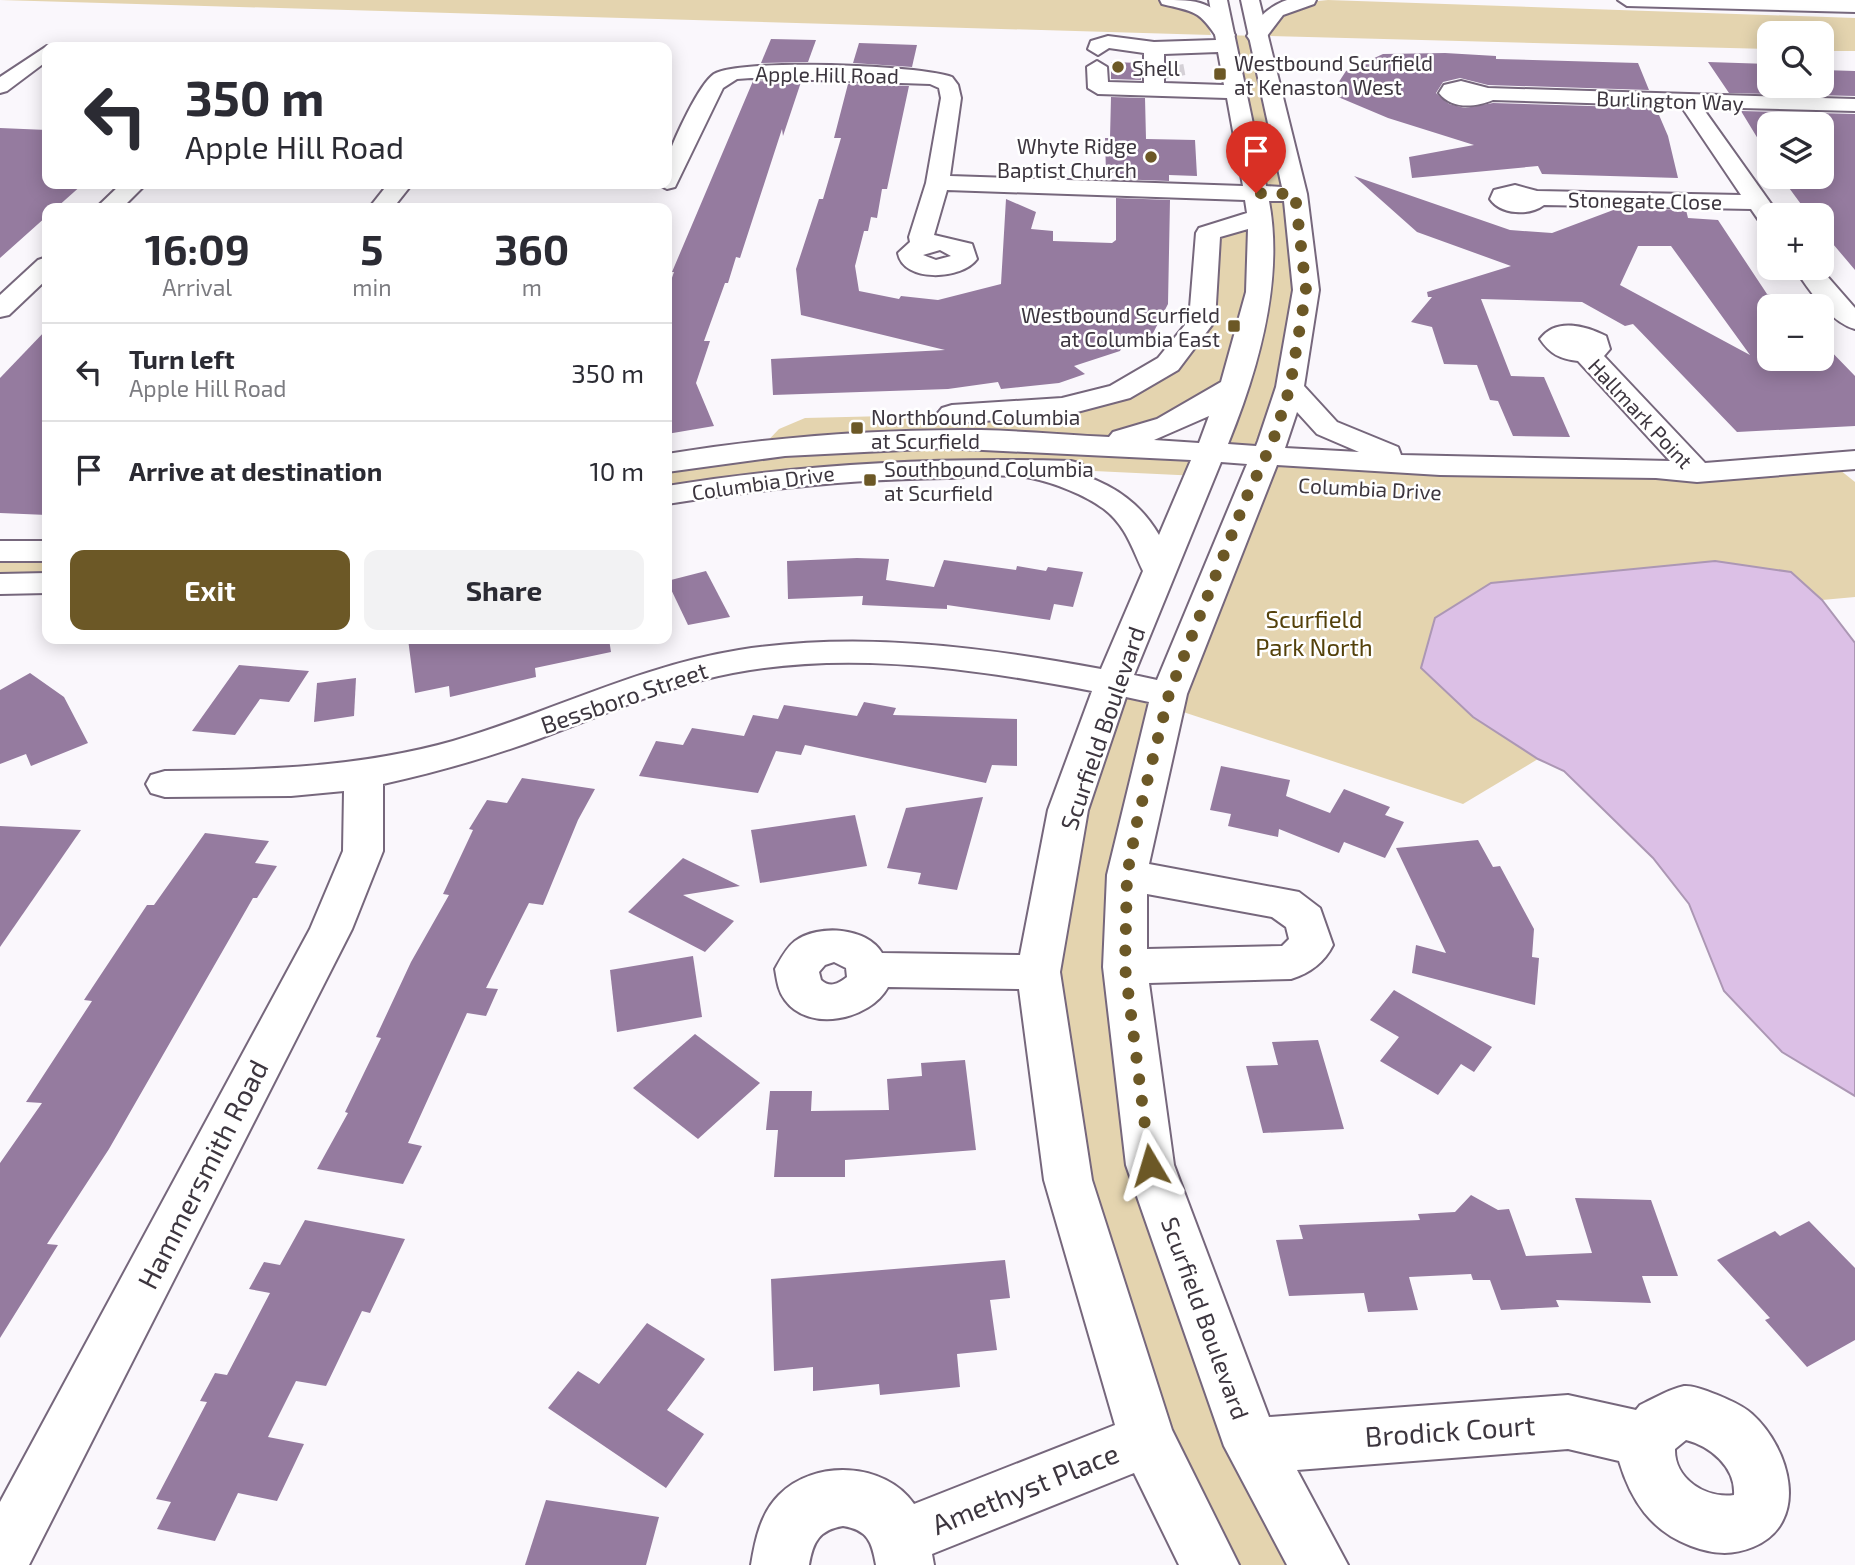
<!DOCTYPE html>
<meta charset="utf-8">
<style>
body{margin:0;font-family:"Exo 2",sans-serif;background:#f2f2f3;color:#2b2b33;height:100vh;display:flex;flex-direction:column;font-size:26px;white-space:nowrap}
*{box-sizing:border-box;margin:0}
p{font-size:23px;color:#7c7c81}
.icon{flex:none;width:38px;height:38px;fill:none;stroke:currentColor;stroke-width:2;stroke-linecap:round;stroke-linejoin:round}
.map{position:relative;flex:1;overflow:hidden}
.sheet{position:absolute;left:42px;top:203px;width:630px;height:441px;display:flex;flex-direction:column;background:#fff;border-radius:14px;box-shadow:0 4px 18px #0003}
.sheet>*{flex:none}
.guide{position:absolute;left:42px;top:42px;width:630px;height:147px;border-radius:14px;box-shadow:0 4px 18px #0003;background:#fff;color:#2b2b33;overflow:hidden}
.tools{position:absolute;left:1757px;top:21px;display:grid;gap:14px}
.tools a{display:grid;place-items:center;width:77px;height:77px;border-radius:14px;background:#fff;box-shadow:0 4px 18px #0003;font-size:35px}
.pin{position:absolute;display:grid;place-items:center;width:60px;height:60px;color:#fff;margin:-72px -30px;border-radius:50% 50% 50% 0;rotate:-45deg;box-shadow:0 0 7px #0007}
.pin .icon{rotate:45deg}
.me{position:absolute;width:77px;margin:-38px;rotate:353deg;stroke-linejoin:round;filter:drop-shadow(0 0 5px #0008)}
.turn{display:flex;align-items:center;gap:24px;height:147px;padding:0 28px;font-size:32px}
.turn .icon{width:91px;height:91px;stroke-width:2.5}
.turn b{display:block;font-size:49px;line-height:60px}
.eta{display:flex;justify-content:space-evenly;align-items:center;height:119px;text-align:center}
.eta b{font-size:42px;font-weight:700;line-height:49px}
.action{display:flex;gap:14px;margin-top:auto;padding:14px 28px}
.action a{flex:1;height:80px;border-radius:14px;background:#6c5826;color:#fff;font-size:28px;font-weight:700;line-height:80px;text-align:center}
.action a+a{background:#f2f2f3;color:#2b2b33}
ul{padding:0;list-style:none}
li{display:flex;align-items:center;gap:21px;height:98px;padding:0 28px;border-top:2px solid #e1e1e2}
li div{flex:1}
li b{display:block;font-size:26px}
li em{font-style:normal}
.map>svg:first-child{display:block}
.green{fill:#e4d4af;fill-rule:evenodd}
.water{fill:#dcc0e6;stroke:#ac97b4;stroke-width:2}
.building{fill:#957b9f;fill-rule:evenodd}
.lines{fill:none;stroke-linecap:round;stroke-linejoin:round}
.minor-tunnel{stroke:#d4d0d6;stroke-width:21;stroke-dasharray:21 10;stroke-linecap:butt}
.minor-casing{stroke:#76677c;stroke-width:4}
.major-casing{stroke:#76677c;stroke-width:4}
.minor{fill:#fff;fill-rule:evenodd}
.major{fill:#fff;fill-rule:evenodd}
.route{stroke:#6c5826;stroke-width:12;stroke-dasharray:0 21.6}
.poi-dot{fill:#6c5826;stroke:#fff;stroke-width:2.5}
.labels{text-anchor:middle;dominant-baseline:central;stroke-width:5;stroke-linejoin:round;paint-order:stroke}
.far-poi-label{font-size:21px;fill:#3d363f;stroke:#fff;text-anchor:start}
.far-street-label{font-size:21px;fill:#3d363f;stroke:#fff}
.park-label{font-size:24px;fill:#54410a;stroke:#fff}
.street-label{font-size:24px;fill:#3d363f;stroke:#fff}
.near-street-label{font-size:28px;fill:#3d363f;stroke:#fff}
</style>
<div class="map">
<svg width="1855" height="1565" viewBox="0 0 1855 1565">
<rect width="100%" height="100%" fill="#faf7fc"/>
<g class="green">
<path d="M0,0h1172c19,6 34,15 39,35z"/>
<polygon points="1328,0 1855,18 1855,51 1822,51 1822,33 1769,33 1769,49 1266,36 1272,19 1308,2"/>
<path d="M1225,35l32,1 49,254 -39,164 173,12 390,-4 25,20v115l-33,3 -32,-28 -317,145 65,42 -75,45 -292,-96 -44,167 23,290 169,400h-109l-63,-125 -109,-468 75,-289 57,25 97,-253 -57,-3 -11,24 -168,-8 -297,15 -67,12v-32l92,-13 20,-21 26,-11 205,-5 110,-21 82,-71 6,-88 51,-16zM1233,388l-23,64 -128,-8 83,-17z"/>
<polygon points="0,551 47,551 47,583 0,584"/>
</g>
<polygon class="water" points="1715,561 1791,572 1822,600 1855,643 1855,1096 1782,1052 1724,991 1689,904 1653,858 1564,771 1538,759 1473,717 1421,668 1435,618 1491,583"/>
<g class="building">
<polygon points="771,39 816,40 808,62 761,63"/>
<polygon points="859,43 917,45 912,67 853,63"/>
<polygon points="1445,53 1496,56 1496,59 1638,63 1649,90 1488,85 1460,78 1443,82 1436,93 1449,104 1465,108 1493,103 1656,108 1668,136 1678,178 1542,174 1538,166 1412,178 1409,157 1474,145 1388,118 1331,94 1346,71 1383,54"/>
<polygon points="1111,62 1141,63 1141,80 1111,79"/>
<polygon points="1708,62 1769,64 1769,86 1822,86 1822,70 1855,71 1855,96 1729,93"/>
<polygon points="753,81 801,82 783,136 782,129 740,258 736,257 728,283 725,283 704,341 710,341 696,383 714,426 667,434 667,292 674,272 672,272"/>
<polygon points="848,84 909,86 887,189 882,189 877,218 871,217 868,231 864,231 855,266 859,291 899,299 901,296 938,300 1001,284 1006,199 1036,212 1031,229 1053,231 1053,241 1112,243 1116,240 1116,198 1170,200 1168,304 1150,339 1128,335 1120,351 1074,366 1085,374 1059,383 1001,389 998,382 948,389 773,395 771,359 945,350 801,315 796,269 819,199 823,199 841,138 834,138"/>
<polygon points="1111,97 1145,98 1146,139 1195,140 1197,176 1169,175 1169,181 1116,179 1116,173 1106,173 1105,138 1110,138"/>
<polygon points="1741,111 1855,114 1855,270 1822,231 1822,215 1809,215 1781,177 1822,177 1822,124 1769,124 1769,157"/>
<polygon points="0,128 47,130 47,184 83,184 56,208 47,208 47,216 0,258"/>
<path d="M1354,176l156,54 42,3 64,-24 70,1 2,8 30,2 49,74h7l11,12h-16v53h53v-17l33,34v50l-118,6 -104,-108 -8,2 -43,-24 -101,-3 30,77 33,1 26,60 -57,-1 -15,-35 -8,-1 -13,-35 -33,-1 -12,-37 -21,-5 21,-25h-4l-1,-5 84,-26 -94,-34zM1638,246h33l79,109 -130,-70z"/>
<polygon points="47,329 47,515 0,513 0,378"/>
<polygon points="857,558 889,559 886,580 934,587 944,560 1016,570 1017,566 1046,571 1048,567 1083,572 1073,607 1054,604 1050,620 947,605 947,609 862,605 863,596 788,599 787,561"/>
<polygon points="706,571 730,617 688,625 667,581"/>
<polygon points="408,639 609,639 611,652 535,668 536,677 450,697 449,686 415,693"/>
<polygon points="239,665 309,671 289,702 260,699 235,735 192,731"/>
<polygon points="30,673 64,697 88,743 31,766 26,754 0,764 0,690"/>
<polygon points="356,678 354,716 314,722 317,683"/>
<polygon points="864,702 896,708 893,715 1017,719 1017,766 992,765 986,783 805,745 801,755 776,751 758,793 639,776 656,741 683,745 692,728 744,736 753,715 778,719 784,705 857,716"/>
<polygon points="1221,766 1290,780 1286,796 1330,813 1344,789 1390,807 1385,815 1404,822 1385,858 1344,842 1339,853 1279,829 1278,837 1228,826 1231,814 1210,810"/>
<polygon points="522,778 595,789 578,820 543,905 529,903 486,988 498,989 486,1016 467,1013 408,1143 422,1146 403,1184 317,1169 348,1113 345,1112 381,1038 376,1037 411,962 449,895 443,894 473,830 469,829 487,800 507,803"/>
<polygon points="983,797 957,890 918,884 921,873 887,868 906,808"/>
<polygon points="855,815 867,866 760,883 751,830"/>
<polygon points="0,826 81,830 0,947"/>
<polygon points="205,833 269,841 255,863 277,866 257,898 253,898 109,1149 47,1244 58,1245 0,1338 0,1163 42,1103 26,1102 92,1001 84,1000 147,905 154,905"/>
<polygon points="1478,840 1493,867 1500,866 1534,929 1532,957 1539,958 1535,1005 1412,973 1416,945 1446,953 1396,848"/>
<polygon points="683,858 740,886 683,895 734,921 705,952 628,912"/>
<polygon points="693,956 702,1017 617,1032 610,970"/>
<polygon points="1394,990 1492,1047 1474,1072 1461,1064 1438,1095 1380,1061 1399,1037 1370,1020"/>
<polygon points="695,1034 760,1083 698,1139 633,1088"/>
<polygon points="1318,1040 1344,1129 1263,1133 1246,1066 1278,1065 1272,1042"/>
<polygon points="965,1060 976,1150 845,1160 845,1177 774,1177 778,1130 766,1130 770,1091 812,1091 811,1111 889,1110 887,1079 922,1076 921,1063"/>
<polygon points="1471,1195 1498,1210 1509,1209 1526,1256 1592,1253 1575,1198 1651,1200 1678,1276 1642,1276 1651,1303 1556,1300 1559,1307 1501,1310 1490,1280 1473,1280 1471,1274 1409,1277 1418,1310 1368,1312 1364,1293 1289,1296 1276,1240 1303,1239 1299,1225 1420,1220 1418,1214 1455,1212"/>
<polygon points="305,1220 405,1239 370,1313 362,1311 326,1386 296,1381 268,1437 304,1444 277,1501 238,1493 215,1541 157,1529 171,1502 156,1499 207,1402 200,1401 215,1373 227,1375 270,1293 249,1289 264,1262 280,1265"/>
<polygon points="1809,1221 1855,1268 1855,1340 1807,1367 1765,1320 1770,1318 1717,1260 1775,1231 1780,1236"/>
<polygon points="1005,1260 1010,1298 990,1300 997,1350 957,1354 960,1387 880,1395 879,1384 813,1391 813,1367 774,1371 771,1279"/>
<polygon points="647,1323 705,1359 667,1410 704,1434 666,1488 548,1408 578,1371 599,1384"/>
<polygon points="546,1500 659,1517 646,1565 525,1565"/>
</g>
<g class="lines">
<polyline class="minor-tunnel" points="1173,66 1175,77"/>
<g class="minor-casing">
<g id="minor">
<path d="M1209,0h18l39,186 16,1 -41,-187h18l48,194 12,96 -15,96 33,36 61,25 3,8 269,6 -92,-100c-18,-2 -28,-7 -38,-22 16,-22 46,-13 66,-3l4,13 -6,7 101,107 150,-12v18l-158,13 -41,-4 -216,-3 -163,-10 -90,229 -38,170 150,28 21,16 13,37c-9,18 -23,28 -42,34l-142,4 25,182 95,252 299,-22 68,15 4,-5c13,-6 29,-16 44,-19 10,-1 26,6 36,10 11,5 22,9 32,18 38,34 59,109 1,133 -22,9 -40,7 -62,-1 -40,-15 -60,-45 -72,-85l-51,-12 -271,21 51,95h-61l-63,-119 -98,-281 -23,-198 4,-92 42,-173 -23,-5 -38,113 -28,162 32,208 80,250 67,135h-60l-45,-92 -202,81 2,11h-58c-4,-23 -8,-35 -33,-39 -24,4 -30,16 -34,39h-58c4,-24 9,-51 28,-70 35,-36 106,-33 135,9l201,-79 -71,-245 -25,-191 -131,-2c-18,33 -79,46 -103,13 -7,-9 -8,-20 -10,-31 5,-9 11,-21 20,-28 23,-17 72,-14 87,12l138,2 28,-145 44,-119c-126,-24 -264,-44 -390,-11 -55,15 -107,38 -161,58 -51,19 -104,34 -158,46v67l-31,78 -323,636h-29v-63l310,-573 33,-78 1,-60 -53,5 -126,1 -14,-4 -5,-9 5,-9 14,-4c98,-1 192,-3 288,-30 96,-28 186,-75 286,-91 121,-19 243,-3 362,19l42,-98c-11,-23 -17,-45 -39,-62 -19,-14 -49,-26 -73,-31 -26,-5 -58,-1 -84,0 -95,1 -187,11 -280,26v-18c134,-22 268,-29 404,-25l11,3 4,6 -3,5c33,12 58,29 76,60l32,-75 -248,-12 -158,8 -118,16v-18c103,-17 209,-25 314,-24 42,1 85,5 128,7l4,-5 44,-13 64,-37 25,-90 2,-63 -28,8 -5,84 -37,49 -48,28 -68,18 -110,7 -10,-3 -5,-6 5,-6 10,-3 110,-7 48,-12 48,-28 31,-38 7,-87 3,-5 48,-15 -2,-13 -298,-10 -13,45 38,9 5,15c-15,21 -74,24 -79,-6l12,-11 -1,-5 17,-54 15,-85 -2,-10 -9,-4 -179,-6 -14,1 -14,9 -48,99 -8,2 -10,-5h10c0,-8 -2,-19 1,-27 6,-18 31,-73 46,-83 27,-16 206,-9 238,3l6,8 3,13 -11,78 293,10 -16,-88 -129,-4 -10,-6 -1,-21 10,-6 10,6 1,15 36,1v-30l-35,-5 -11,7 -10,-6 3,-8 17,-5 46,6 62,-2zM1218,52l6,33 -60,-2v-29zM1269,201h15l9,89 -17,97 -18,54 -2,5 -28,-2c30,-74 56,-163 41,-243zM940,250l11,6 -15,4 -13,-5zM1297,412l20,22 42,18 -74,-4zM1209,416l-10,27 -45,-3zM1221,462l26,2 -90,216 -23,-5zM1147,894l125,23 14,10 3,12 -7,7 -135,3zM834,962l12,6 1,9c-9,7 -17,11 -26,3l-2,-8 6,-7zM1686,1440c24,6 50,27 48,55 -28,4 -60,-16 -59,-46z"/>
<polygon points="47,46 52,47 47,47 47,61 7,91 0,93 0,77"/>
<path d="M1461,81l27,7 367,11v12l-153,-4 77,108h-10v9l-9,-2 -9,-13 -207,-4c-14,11 -43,10 -54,-6l4,-9 21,-5 22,6 204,4 -60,-89 -188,-6c-17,7 -41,10 -54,-7l5,-8z"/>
<polygon points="121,184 146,184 122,208 96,208"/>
<polygon points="388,184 412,184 393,208 369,208"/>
<polygon points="47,257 47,279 9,315 0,317 0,295 38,260"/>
<path d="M1794,268h26l35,40v21c-26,-7 -46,-40 -61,-61z"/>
<rect x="0" y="541" width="47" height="20"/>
<polygon points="47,573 47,593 0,594 0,574"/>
</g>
</g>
<g class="major-casing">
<g id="major">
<path d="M1160,0c39,0 54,0 75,35l-3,4h-14c-19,-29 -23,-27 -56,-35z"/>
<path d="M1287,0h29l-2,4 -31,11 -19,25h-14l-3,-4c11,-18 20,-29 40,-36z"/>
<polygon points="1618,0 1855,0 1855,12 1627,6"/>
</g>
</g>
<use href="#minor" class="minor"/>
<use href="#major" class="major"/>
</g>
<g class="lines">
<polyline class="route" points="1150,1165 1125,967 1127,875 1137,822 1169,694 1247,496 1273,441 1290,387 1306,290 1295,194 1256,193"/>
</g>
<g class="poi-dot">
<circle cx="1118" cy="67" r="7"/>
<rect x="1213" y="67" width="14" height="14" rx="3.5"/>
<circle cx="1151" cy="157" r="7"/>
<rect x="1227" y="319" width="14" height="14" rx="3.5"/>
<rect x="850" y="421" width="14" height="14" rx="3.5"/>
<rect x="863" y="473" width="14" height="14" rx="3.5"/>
</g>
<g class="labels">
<g class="far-poi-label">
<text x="1234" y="62">Westbound Scurfield<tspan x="1234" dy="24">at Kenaston West</tspan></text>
<text x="1132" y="67">Shell</text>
<text x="1137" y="145" text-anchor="end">Whyte Ridge<tspan x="1137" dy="24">Baptist Church</tspan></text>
<text x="1220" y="314" text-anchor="end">Westbound Scurfield<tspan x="1220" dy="24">at Columbia East</tspan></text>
<text x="871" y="416">Northbound Columbia<tspan x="871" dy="24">at Scurfield</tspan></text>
<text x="884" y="468">Southbound Columbia<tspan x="884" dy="24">at Scurfield</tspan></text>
</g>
<g class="far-street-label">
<text transform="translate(827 74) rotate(1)">Apple Hill Road</text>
<text transform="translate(1670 100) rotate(2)">Burlington Way</text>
<text transform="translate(1645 200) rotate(1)">Stonegate Close</text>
<text transform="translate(1641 413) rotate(47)">Hallmark Point</text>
<text transform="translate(763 482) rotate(-8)">Columbia Drive</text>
<text transform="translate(1370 488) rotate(3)">Columbia Drive</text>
</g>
<g class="park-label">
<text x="1314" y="618">Scurfield<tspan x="1314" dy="28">Park North</tspan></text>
</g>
<g class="street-label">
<text transform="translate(624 697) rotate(-19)">Bessboro Street</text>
<text transform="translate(1102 728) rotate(-71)">Scurfield Boulevard</text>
<text transform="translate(1206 1318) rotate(70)">Scurfield Boulevard</text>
</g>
<g class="near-street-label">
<text transform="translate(202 1174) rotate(-63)">Hammersmith Road</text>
<text transform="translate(1450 1430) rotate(-4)">Brodick Court</text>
<text transform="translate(1025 1488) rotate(-22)">Amethyst Place</text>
</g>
</g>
</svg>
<div class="tools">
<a><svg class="icon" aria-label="search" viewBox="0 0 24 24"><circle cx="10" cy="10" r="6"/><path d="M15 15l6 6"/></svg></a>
<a><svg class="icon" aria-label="layers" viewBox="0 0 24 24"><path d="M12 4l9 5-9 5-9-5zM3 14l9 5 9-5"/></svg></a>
<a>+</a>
<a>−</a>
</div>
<div class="pin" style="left:1256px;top:193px;background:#d93025"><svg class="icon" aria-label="arrive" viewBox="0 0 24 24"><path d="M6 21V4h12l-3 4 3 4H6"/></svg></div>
<svg class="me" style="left:1150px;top:1165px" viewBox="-20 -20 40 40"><path d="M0-17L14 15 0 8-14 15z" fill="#6c5826" stroke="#fff" stroke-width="4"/></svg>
<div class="guide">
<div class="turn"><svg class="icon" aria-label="left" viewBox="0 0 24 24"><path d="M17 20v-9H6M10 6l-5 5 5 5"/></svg><div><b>350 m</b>Apple Hill Road</div></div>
</div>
<section class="sheet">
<div class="eta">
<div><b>16:09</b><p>Arrival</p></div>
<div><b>5</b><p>min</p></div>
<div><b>360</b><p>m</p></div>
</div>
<ul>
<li><svg class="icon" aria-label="left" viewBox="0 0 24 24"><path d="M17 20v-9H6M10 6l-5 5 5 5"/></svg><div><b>Turn left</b><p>Apple Hill Road</p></div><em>350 m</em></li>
<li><svg class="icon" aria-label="arrive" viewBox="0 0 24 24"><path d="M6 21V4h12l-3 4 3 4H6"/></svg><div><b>Arrive at destination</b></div><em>10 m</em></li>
</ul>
<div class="action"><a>Exit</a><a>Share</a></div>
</section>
</div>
